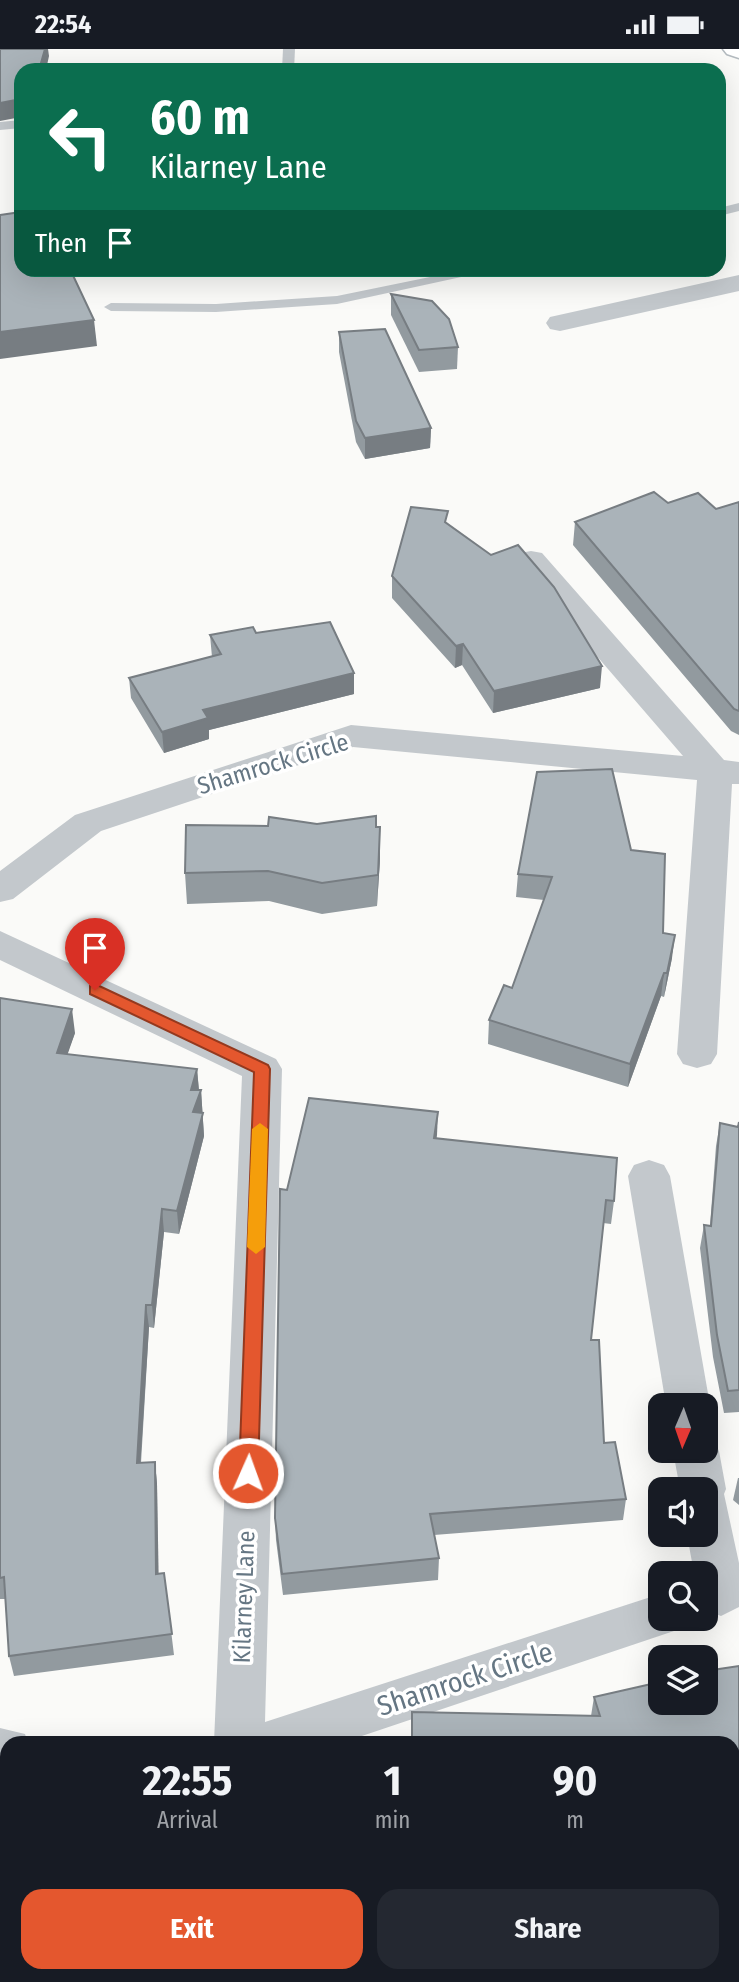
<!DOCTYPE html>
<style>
body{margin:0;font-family:"Fira Sans Condensed",sans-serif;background:#242831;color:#f1f3f6;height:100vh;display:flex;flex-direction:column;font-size:26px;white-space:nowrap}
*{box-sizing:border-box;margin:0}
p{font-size:23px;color:#9ea1a6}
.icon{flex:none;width:38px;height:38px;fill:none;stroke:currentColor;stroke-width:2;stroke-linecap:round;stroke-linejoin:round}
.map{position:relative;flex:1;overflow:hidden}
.drawer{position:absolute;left:0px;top:1687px;width:740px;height:247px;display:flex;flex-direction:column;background:#171b24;border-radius:21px 21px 0 0;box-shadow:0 7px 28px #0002}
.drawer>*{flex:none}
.top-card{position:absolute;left:14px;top:14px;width:712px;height:214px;border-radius:21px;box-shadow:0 7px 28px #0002;background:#0b6e4f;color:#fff;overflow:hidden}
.needle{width:46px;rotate:182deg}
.fabs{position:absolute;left:648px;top:1344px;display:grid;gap:14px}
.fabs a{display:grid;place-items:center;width:70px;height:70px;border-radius:14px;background:#171b24;box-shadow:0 7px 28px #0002;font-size:35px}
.pin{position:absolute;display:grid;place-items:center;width:60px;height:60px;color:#fff;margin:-72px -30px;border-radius:50% 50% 50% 0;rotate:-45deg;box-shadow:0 0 7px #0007}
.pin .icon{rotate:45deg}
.me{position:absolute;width:77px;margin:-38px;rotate:2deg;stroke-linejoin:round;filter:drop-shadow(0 0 5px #0008)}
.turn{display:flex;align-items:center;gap:24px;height:147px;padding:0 21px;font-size:32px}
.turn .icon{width:91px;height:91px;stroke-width:2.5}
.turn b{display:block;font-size:49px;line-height:60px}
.then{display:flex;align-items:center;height:66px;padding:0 21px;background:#0003;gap:14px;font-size:26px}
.eta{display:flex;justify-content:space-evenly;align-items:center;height:119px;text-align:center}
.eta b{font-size:42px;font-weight:700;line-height:49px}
.cta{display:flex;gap:14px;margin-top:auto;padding:14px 21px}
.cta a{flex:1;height:80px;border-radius:21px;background:#e4572e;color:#fff;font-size:28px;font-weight:700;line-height:80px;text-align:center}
.cta a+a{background:#242831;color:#f1f3f6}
.status{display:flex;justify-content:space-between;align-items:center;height:49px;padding:0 35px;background:#171b24;direction:ltr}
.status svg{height:19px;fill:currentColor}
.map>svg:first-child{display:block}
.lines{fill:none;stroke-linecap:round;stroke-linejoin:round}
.secondary-casing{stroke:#b3babf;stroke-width:3}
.lane{fill:#c3c8cc;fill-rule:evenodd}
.street{fill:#c3c8cc;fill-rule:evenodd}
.secondary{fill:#fff;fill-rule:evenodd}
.wall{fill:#929a9f}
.shaded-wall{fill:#777d82}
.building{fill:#aab3b9;stroke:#777d82;stroke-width:2}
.route{fill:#e4572e;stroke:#94391e;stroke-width:2}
.slow{fill:#f59e0b}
.labels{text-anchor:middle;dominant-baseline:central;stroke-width:7;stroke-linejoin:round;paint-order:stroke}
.street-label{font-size:24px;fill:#657683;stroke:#fff}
.near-street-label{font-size:28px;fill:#657683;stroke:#fff}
</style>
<div class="status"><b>22:54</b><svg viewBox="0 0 49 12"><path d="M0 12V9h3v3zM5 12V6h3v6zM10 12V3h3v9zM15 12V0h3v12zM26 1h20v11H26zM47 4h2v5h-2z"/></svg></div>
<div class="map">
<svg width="739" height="1933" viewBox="0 0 739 1933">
<rect width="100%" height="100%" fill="#fafaf8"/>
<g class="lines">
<g class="secondary-casing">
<polygon id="secondary" points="723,0 739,0 739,9 727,5"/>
</g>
<g class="lane">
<polygon points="283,0 295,0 294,21 282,21"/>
<polygon points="21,71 21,79 0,81 0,73"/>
<polygon points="739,154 739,162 719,167 719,159"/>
<polygon points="469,220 498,220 337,255 216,263 111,262 104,258 111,254 216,255 337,247"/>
<polygon points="308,1927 334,1927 333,1933 307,1933"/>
</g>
<g class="street">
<polygon points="739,226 739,242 560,282 550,280 546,274 550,268"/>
<polygon points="531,502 542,504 724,711 739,713 739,735 732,735 717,1005 711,1015 697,1019 683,1015 677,1005 697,731 353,698 101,782 13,850 0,853 0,822 75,766 351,676 683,707 520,518 515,511 520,504"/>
<polygon points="0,882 276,1010 282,1020 265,1673 660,1545 660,1570 682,1570 677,1581 341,1694 214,1694 242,1027 0,911"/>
<polygon points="649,1111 664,1116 670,1127 710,1356 705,1366 705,1356 666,1356 628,1127 634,1116"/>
<polygon points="705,1386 712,1388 719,1402 726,1440 724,1445 739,1514 739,1558 721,1567 705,1561 705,1524 694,1524 687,1486 705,1486 705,1440 680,1440 673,1402 705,1402"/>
<polygon points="0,1679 25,1685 28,1694 7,1694 7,1725 0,1725"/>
</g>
<use href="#secondary" class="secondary"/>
</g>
<g class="wall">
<polygon points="391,245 458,298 457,320 419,323 391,266"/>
<polygon points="339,283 431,379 430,399 365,410 356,393 339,303"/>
<polygon points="739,453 739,686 731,682 573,496 575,473 668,454 716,460"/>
<polygon points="447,475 600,639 493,664 462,616 455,619 392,549 392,527"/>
<polygon points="256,584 354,624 354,645 209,681 209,690 164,704 131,649 129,629 212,608 210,586"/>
<polygon points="317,775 376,778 380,809 377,857 322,865 269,852 187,855 185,824 268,777"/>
<polygon points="631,801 672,909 664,948 661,947 628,1038 488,995 489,971 512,939 544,851 516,848 518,825"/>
<polygon points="0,949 75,984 67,1005 197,1020 199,1041 201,1041 204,1087 179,1185 164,1183 154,1279 149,1278 141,1414 155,1413 157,1435 158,1524 164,1524 174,1606 14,1627 9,1607 5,1550 0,1550"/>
<polygon points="739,1073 739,1363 724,1364 713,1308 700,1199 704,1176 710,1177 716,1097 720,1074 738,1078"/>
<polygon points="437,1089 614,1152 611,1175 603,1174 591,1291 604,1394 626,1450 623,1471 434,1486 439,1509 438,1531 283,1546 276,1491 275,1469 287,1141"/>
<polygon points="738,1429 739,1429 739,1456 733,1451"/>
<polygon points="739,1617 739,1744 733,1745 733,1694 411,1694 412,1663 591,1667 594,1648 660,1633 660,1654 705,1654 705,1623 719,1620"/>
</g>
<g class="shaded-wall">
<polygon points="45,0 48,0 49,7 46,21 39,21"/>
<polygon points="21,50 21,68 0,72 0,54"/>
<polygon points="94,271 97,297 0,310 0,283"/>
<polygon points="431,379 430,399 365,410 365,389"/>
<polygon points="463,595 462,616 455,619 456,597"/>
<polygon points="602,617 600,639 493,664 494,642"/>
<polygon points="354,624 354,645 209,681 209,690 164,704 162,683 203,661"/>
<polygon points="380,778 380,809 377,857 378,826"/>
<polygon points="675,886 672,909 664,948 667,924"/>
<polygon points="664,924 661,947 628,1038 630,1015"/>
<polygon points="72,960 75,984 60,1027 57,1004"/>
<polygon points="197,1020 199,1043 201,1041 204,1087 179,1185 177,1162 195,1086 191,1041"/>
<polygon points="438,1063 437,1086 434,1112 434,1089"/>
<polygon points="162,1160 164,1183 154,1279 152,1256"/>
<polygon points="146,1256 149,1278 139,1436 137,1414"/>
<polygon points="155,1413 157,1435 159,1546 156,1525"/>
<polygon points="739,1725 739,1744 733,1745 733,1726"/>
</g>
<g class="building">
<polygon points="0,0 45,0 39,21 21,21 21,50 0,54"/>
<polygon points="21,163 21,220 70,220 94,271 0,283 0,166"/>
<polygon points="391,245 432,252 449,270 458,298 419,301"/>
<polygon points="385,280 431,379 365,389 356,372 339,283"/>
<polygon points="654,443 668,454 698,444 716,460 739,453 739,662 734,660 575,473"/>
<polygon points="411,458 448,462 445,473 491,506 518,496 554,538 602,617 494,642 463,595 456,597 392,527"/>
<polygon points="330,573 354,624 203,661 208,669 162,683 129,629 221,605 210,586 253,578 256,584"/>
<polygon points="612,720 631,801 665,805 663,884 675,886 667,924 664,924 630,1015 489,971 504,936 512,939 552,828 518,825 537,723"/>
<polygon points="376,767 376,778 380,778 378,826 322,834 268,822 185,824 186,776 268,777 269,768 317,775"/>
<polygon points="0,949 72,960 57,1004 197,1020 191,1041 201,1041 193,1063 203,1064 177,1162 162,1160 152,1256 146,1256 137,1414 155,1413 156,1525 164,1524 172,1585 9,1607 4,1528 0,1529"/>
<polygon points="309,1049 438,1063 434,1089 617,1109 614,1152 606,1151 591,1291 599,1291 604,1394 615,1393 626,1450 430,1465 439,1509 282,1525 275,1469 280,1140 287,1141"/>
<polygon points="739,1073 739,1341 728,1342 717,1286 704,1176 711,1177 720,1074 738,1078"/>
<polygon points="739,1617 739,1725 733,1726 733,1694 412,1694 412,1663 600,1667 594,1648 660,1633 660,1654 705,1654 705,1623 719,1620"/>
</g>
<polygon class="route" points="95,935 268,1016 270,1020 258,1424 255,1430 242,1430 239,1424 254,1023 90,945 90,937"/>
<polygon class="slow" points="260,1074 268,1080 265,1198 256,1205 247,1198 252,1080"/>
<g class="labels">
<g class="street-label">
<text transform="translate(273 715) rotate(-17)">Shamrock Circle</text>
<text transform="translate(244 1548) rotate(-88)">Kilarney Lane</text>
</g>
<g class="near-street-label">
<text transform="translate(465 1630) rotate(-18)">Shamrock Circle</text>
</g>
</g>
</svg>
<div class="fabs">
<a><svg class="needle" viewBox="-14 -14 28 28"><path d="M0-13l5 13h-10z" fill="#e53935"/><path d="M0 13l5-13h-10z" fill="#9ea1a6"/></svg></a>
<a><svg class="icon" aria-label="sound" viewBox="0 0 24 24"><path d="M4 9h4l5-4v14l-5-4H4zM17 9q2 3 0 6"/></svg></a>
<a><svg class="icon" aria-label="search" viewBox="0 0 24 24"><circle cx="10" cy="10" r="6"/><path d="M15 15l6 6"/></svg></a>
<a><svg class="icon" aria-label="layers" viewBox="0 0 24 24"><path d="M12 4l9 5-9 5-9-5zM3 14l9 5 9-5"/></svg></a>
</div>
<div class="pin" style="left:95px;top:941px;background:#d93025"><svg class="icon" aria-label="arrive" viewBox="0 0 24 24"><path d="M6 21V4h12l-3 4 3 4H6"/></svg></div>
<svg class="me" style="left:248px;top:1424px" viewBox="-20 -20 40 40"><circle r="17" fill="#e4572e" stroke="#fff" stroke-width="3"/><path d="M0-11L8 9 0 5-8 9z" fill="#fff"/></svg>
<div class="top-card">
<div class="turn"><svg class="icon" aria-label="left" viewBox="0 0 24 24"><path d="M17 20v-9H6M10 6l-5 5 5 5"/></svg><div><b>60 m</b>Kilarney Lane</div></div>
<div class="then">Then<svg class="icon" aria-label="arrive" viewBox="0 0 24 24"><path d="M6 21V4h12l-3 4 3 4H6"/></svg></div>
</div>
<section class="drawer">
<div class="eta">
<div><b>22:55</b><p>Arrival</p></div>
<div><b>1</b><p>min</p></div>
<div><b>90</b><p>m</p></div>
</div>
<div class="cta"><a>Exit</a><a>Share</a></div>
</section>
</div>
